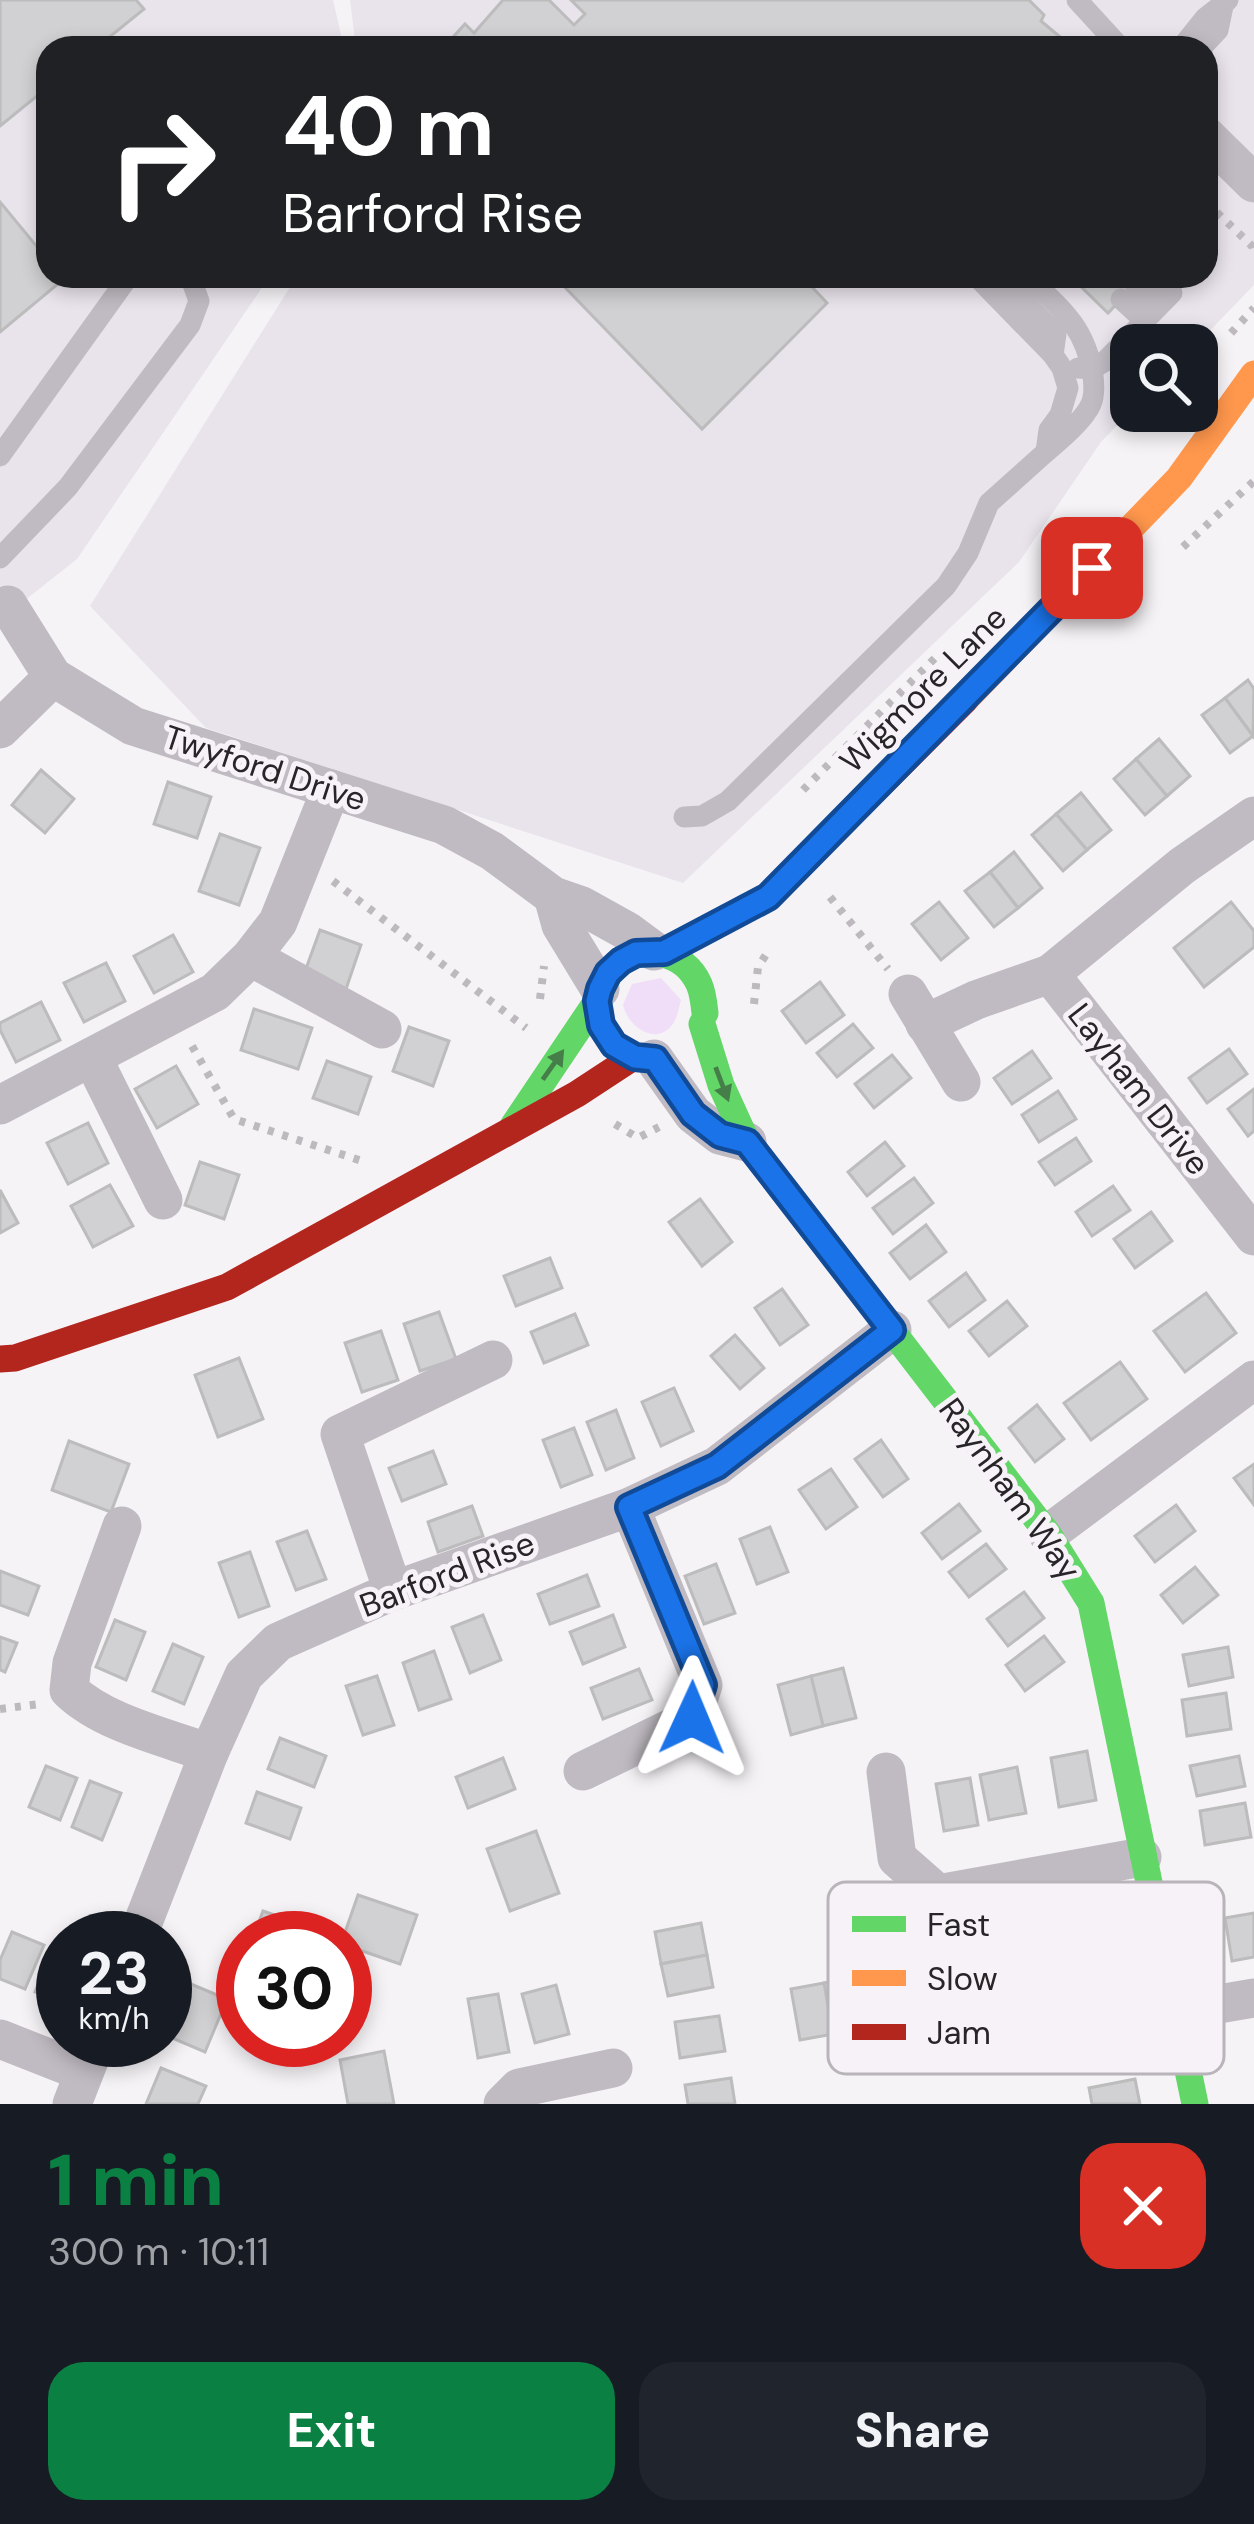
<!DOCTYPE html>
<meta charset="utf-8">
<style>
body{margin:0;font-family:"DM Sans",sans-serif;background:#20242c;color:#f1f3f6;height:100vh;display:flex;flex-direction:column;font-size:45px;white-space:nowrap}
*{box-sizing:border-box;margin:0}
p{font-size:39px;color:#9ea1a6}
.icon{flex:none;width:66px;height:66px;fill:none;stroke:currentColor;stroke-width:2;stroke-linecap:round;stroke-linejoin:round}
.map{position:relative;height:2104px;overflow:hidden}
.panel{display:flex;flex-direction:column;background:#171b24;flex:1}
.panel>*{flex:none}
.guide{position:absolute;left:36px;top:36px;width:1182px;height:252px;border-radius:36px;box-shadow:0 6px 18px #0003;background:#202124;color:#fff;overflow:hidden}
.fabs{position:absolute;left:1110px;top:324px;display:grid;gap:24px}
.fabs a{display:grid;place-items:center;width:108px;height:108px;border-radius:24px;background:#171b24;box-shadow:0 6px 18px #0003;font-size:60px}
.speed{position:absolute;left:36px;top:1911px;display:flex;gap:24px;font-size:60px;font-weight:700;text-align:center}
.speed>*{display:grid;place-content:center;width:156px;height:156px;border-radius:50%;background:#171b24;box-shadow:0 6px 18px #0003;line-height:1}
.speed small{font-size:30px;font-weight:400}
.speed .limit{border:18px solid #d22;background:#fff;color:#111}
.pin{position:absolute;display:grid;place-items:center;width:102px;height:102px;color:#fff;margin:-51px;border-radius:24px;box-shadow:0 6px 18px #0006}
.me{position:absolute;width:132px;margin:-66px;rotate:1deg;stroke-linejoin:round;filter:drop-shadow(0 0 9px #0008)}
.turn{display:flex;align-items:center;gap:42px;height:252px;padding:0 48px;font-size:54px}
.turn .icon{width:156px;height:156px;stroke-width:2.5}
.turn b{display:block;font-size:84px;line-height:102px}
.round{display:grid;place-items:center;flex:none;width:126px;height:126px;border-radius:36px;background:#20242c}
.headline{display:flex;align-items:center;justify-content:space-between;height:204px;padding:0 48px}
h1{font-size:72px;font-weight:800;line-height:90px;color:#0b8043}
.primary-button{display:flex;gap:24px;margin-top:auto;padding:24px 48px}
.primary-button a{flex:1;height:138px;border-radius:36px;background:#0b8043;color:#fff;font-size:48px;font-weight:800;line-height:138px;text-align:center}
.primary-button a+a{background:#20242c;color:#f1f3f6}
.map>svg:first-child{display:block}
.built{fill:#e9e3ec}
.green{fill:#f0ddf8}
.building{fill:#d1d0d2;stroke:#bcbcbd;stroke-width:3}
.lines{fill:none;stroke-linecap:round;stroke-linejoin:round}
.path{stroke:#bdb9be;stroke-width:8;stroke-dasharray:6 9;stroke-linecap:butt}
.lane{stroke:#c0bbc2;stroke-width:21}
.street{stroke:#c0bbc2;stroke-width:39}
.fast{stroke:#63d668;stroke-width:27}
.slow{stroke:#ff974d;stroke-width:27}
.jam{stroke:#b3261e;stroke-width:27}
.oneway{fill:#457e48}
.route-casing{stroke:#114b97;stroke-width:30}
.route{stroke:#1a73e8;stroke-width:21}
.labels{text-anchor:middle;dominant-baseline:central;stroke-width:10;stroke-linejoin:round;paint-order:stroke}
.street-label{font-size:33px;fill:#272528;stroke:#f7f2f8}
.key{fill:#f7f2f8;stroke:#b9b4ba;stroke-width:3}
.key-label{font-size:33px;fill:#272528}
</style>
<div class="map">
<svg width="1254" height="2104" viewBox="0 0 1254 2104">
<rect width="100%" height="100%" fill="#f6f3f7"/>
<g class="built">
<polygon points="0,0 333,0 344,48 48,48 48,276 270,276 77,559 0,620"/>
<polygon points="350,0 1254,0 1254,285 1196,345 1131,345 1131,411 1101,442 1019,562 683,883 206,728 90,606 297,276 1206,276 1206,48 356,48"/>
</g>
<path class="green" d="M661,978l20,22c-2,7 -3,14 -6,20 -14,28 -46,10 -52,-15l9,-21z"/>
<g class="building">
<polygon points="0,0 136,0 144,9 96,48 48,48 48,87 0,126"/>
<polygon points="503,0 549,0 574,25 585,14 571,0 1029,0 1044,15 1041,21 1065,41 1057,48 443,48 465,24 474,33"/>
<polygon points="0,202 48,260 48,276 61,276 64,279 0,332"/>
<polygon points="554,276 825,276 813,288 827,303 702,429"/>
<polygon points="1070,276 1143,276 1108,313"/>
<polygon points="1248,680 1254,689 1253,736 1225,698"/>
<polygon points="1225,698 1253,736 1230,753 1202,715"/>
<polygon points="1159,739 1190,776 1167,796 1136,759"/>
<polygon points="1136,759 1167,796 1145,815 1114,779"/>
<polygon points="41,770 74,799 45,833 12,805"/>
<polygon points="168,782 211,797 197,838 154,824"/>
<polygon points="1081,793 1111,830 1087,850 1056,814"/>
<polygon points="1056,814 1087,850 1063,871 1032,835"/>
<polygon points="220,834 260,848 239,905 199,891"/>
<polygon points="1014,852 1042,888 1018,908 990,872"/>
<polygon points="990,872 1018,908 994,927 965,891"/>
<polygon points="939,902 968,938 941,960 912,924"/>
<polygon points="1231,902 1254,931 1254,947 1204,987 1174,948"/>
<polygon points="320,930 361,945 346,989 304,974"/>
<polygon points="173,935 193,972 154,993 134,956"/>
<polygon points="106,963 125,1001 84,1022 64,983"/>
<polygon points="820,982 844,1015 806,1043 782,1011"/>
<polygon points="41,1002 60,1040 16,1062 0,1030 0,1023"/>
<polygon points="254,1009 312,1028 298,1069 241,1050"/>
<polygon points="853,1024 873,1048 837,1077 817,1053"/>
<polygon points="409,1027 449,1041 433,1086 393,1071"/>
<polygon points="1229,1049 1247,1074 1207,1103 1189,1078"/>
<polygon points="1032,1051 1051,1078 1012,1104 994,1078"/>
<polygon points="892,1055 911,1078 874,1108 855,1084"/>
<polygon points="327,1061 371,1077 358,1114 313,1098"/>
<polygon points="176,1066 198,1104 157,1128 135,1089"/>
<polygon points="1254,1089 1254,1131 1248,1136 1228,1109"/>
<polygon points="1058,1091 1076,1119 1039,1142 1022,1115"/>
<polygon points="88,1123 108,1163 68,1184 47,1143"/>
<polygon points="1076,1138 1091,1161 1055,1185 1039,1162"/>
<polygon points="885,1142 904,1166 867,1196 848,1172"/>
<polygon points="200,1162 239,1175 224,1219 185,1205"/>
<polygon points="914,1178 933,1203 893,1234 873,1208"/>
<polygon points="110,1185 133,1226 93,1247 71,1206"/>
<polygon points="1113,1186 1130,1210 1092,1236 1076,1212"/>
<polygon points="0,1190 18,1223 0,1233"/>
<polygon points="700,1199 732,1242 702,1266 669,1222"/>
<polygon points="1151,1212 1172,1241 1135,1268 1114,1239"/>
<polygon points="926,1225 946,1252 910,1279 890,1253"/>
<polygon points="550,1258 562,1288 516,1306 504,1276"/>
<polygon points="966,1273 985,1300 949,1327 929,1301"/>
<polygon points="782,1289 808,1325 780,1345 755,1308"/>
<polygon points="1206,1293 1236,1333 1185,1372 1154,1331"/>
<polygon points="1007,1301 1027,1326 989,1356 969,1331"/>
<polygon points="439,1312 456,1359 420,1371 404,1324"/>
<polygon points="575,1314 588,1345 544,1363 531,1332"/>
<polygon points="381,1331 398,1380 362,1392 345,1343"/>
<polygon points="735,1335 764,1368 740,1389 711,1356"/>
<polygon points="239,1358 263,1419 218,1437 195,1375"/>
<polygon points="1120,1362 1147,1399 1091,1440 1064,1403"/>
<polygon points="674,1388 693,1431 661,1446 642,1402"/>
<polygon points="1037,1405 1064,1439 1035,1462 1009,1428"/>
<polygon points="616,1410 634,1458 606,1470 587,1422"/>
<polygon points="574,1428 592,1475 561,1487 543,1440"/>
<polygon points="881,1440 908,1479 883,1497 855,1459"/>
<polygon points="69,1441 129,1464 111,1512 52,1490"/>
<polygon points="433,1451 446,1484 402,1501 389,1468"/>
<polygon points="1254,1464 1254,1505 1234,1478"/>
<polygon points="831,1469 857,1507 826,1529 799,1490"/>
<polygon points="959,1504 980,1531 942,1559 922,1533"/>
<polygon points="1176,1505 1195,1531 1155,1562 1135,1536"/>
<polygon points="472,1506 483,1536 438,1552 428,1522"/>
<polygon points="770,1527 788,1572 757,1584 740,1539"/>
<polygon points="307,1531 326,1579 296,1590 277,1542"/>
<polygon points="986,1544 1006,1569 969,1597 949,1572"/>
<polygon points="250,1552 269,1606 239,1617 219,1563"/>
<polygon points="716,1564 735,1613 704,1624 685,1576"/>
<polygon points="1195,1567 1218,1595 1183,1623 1161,1595"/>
<polygon points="0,1571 39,1586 28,1615 0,1605"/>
<polygon points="587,1575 599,1606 550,1624 538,1594"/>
<polygon points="1024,1592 1044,1618 1008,1646 987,1619"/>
<polygon points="483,1615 501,1660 470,1673 452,1627"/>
<polygon points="613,1615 625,1647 583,1664 570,1632"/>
<polygon points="115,1620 145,1632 126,1680 96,1667"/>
<polygon points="1044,1636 1064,1662 1025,1691 1006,1665"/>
<polygon points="0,1637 17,1643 5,1672 0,1670"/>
<polygon points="173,1644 203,1657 184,1704 153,1691"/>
<polygon points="1228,1647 1233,1677 1189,1686 1183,1655"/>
<polygon points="434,1651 451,1699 419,1710 403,1663"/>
<polygon points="843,1668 856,1718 823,1726 811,1676"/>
<polygon points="639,1669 652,1700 603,1719 591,1688"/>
<polygon points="377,1676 394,1725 363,1735 346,1686"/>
<polygon points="811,1676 823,1726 791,1735 778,1685"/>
<polygon points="1226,1693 1231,1729 1187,1736 1182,1700"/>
<polygon points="280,1738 326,1756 314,1787 268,1769"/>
<polygon points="1087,1751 1096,1800 1059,1807 1051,1758"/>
<polygon points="1239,1756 1245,1786 1197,1796 1190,1766"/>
<polygon points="503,1758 515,1789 468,1808 456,1777"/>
<polygon points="46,1766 77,1778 60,1820 29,1807"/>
<polygon points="1017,1767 1026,1813 989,1820 980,1775"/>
<polygon points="970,1778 978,1825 944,1831 936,1784"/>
<polygon points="90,1781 121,1793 102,1840 72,1827"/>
<polygon points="257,1792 301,1808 290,1839 246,1823"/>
<polygon points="1245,1803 1251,1837 1205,1845 1200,1811"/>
<polygon points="536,1831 559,1893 510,1911 487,1849"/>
<polygon points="358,1895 417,1915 400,1964 345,1945 343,1938"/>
<polygon points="263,1911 323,1932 321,1938 253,1938"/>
<polygon points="1254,1913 1254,1957 1232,1961 1225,1918"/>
<polygon points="701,1923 707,1955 661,1964 655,1932"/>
<polygon points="12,1932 44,1945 25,1989 0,1979 0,1960"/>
<polygon points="52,1948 63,1953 63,2004 35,1992"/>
<polygon points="707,1955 713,1987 668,1996 661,1964"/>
<polygon points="857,1977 866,2028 833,2034 824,1983"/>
<polygon points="186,1982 227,1999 205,2052 165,2035"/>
<polygon points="824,1983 833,2034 800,2040 791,1989"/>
<polygon points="556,1985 569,2034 535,2043 522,1994"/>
<polygon points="498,1994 509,2052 478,2058 468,1999"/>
<polygon points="719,2016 725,2051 680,2058 675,2022"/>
<polygon points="384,2051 394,2104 348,2104 340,2060"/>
<polygon points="161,2068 206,2086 198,2104 146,2104"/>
<polygon points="731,2078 735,2104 688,2104 685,2085"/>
<polygon points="1135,2079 1140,2104 1092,2104 1089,2088"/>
</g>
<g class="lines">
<g class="path">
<polyline points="1206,202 1252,246 1254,252"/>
<polyline points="1231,333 1254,308"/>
<polyline points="1183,547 1254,481"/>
<polyline points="803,790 941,652"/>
<polyline points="333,881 526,1028"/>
<polyline points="830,897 888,969"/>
<polyline points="540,999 544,966"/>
<polyline points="754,1004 758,967 769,950"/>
<polyline points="192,1046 234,1119 362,1161"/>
<polyline points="615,1124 638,1138 659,1127"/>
<polyline points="0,1709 40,1704"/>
</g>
<g class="lane">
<polyline points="1077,0 1121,48"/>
<polyline points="1181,48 1205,18 1228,0"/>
<polyline points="1201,48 1218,30 1223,6"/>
<path d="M976,276l77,79 9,13 6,20 -8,27 -11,15 -3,22c13,-11 39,-33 45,-48 4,-9 3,-20 2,-28 -7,-49 -33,-69 -67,-100"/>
<polyline points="1008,276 1006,284 1056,334 1053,355"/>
<polyline points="1135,284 1158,307"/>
<polyline points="1121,299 1145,321"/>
<polyline points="1078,368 1092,369 1104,362 1172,293 1154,276"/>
<polyline points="0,456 129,276"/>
<polyline points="0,558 68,487 190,325 199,301 190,276"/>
<polyline points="684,817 702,816 728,801 946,586 968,553 989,503 1046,452"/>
</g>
<g class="street">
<polyline points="1206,136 1254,183"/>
<polyline points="8,605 53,677 133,726 444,825 492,851 553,896 582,906 627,931 654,951"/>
<polyline points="0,729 53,677"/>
<polyline points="1254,816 1182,866 1050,974 1254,1236"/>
<polyline points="553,896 561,925 600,989"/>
<polyline points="251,957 382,1029"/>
<polyline points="908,994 961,1082"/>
<polyline points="925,1024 976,1000 1050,974"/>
<polyline points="92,1057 163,1200"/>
<polyline points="654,1059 693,1114 720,1135 747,1142"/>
<polyline points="0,1105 215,992 251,957 278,922 331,789"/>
<path d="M122,1526l-50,137 -3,27c34,33 96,47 140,63"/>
<polyline points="1048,1534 1254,1380"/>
<polyline points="393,1591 340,1434 493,1360"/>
<polyline points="583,1771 692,1718 703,1685 630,1507"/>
<polyline points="886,1772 897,1858 938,1894 1142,1857"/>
<polyline points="137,1938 209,1753 244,1675 278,1642 393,1591 630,1507 717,1466 892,1330"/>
<polyline points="1178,2011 1254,1998"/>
<polyline points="0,2039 84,2072"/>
<polyline points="72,2104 97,2040"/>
<polyline points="503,2104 519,2088 613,2068"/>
</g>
<g class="fast">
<polyline points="702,1024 721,1085 747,1142 1048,1534 1091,1603 1195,2104"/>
<path d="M513,1126l84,-125c5,-13 9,-25 19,-34 26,-25 68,-16 83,17 4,9 5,19 6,29"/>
</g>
<polyline class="slow" points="965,700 1179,478 1254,374"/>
<g class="jam">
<polyline points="664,952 768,897 965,700"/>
<polyline points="0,1359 15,1358 227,1287 577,1094 635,1056"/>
</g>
</g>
<defs><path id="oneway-solid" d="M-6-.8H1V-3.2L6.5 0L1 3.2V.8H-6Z" transform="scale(3)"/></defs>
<g class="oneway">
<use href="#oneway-solid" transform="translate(553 1065) rotate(-55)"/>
<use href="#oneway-solid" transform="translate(722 1084) rotate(69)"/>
</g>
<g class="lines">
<g class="route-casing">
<polyline id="route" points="692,1718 703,1685 629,1507 717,1466 892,1330 747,1142 720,1135 693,1114 655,1059 635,1057 614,1045 601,1025 597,1001 600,989 608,973 621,961 636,953 664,952 768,897 1092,568"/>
</g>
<use href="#route" class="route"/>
</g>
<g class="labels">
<g class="street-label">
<text transform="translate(923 689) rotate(-45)">Wigmore Lane</text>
<text transform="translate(265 768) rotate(18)">Twyford Drive</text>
<text transform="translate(1139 1089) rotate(52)">Layham Drive</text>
<text transform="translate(1010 1489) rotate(54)">Raynham Way</text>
<text transform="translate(447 1574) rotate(-21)">Barford Rise</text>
</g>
</g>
<rect x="828" y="1882" width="396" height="192" rx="18" class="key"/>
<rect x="852" y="1916" width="54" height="16" fill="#63d668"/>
<rect x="852" y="1970" width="54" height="16" fill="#ff974d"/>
<rect x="852" y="2024" width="54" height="16" fill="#b3261e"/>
<g class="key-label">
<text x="927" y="1936">Fast</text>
<text x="927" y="1990">Slow</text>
<text x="927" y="2044">Jam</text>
</g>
</svg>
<div class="fabs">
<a><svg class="icon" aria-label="search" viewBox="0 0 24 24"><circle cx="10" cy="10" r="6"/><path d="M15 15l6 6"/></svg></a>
</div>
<div class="speed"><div>23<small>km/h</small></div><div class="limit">30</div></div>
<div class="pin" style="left:1092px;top:568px;background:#d93025"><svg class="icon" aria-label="arrive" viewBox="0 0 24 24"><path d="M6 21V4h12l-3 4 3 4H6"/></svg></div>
<svg class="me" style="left:692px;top:1718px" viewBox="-20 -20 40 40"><path d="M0-17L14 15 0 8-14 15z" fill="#1a73e8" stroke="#fff" stroke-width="4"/></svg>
<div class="guide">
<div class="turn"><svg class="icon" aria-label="right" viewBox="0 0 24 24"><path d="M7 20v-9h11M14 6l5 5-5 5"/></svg><div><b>40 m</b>Barford Rise</div></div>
</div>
</div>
<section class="panel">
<div class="headline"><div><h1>1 min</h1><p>300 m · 10:11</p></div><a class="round" style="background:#d93025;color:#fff"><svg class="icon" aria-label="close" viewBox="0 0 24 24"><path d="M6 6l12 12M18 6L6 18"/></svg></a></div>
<div class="primary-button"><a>Exit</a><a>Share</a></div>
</section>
